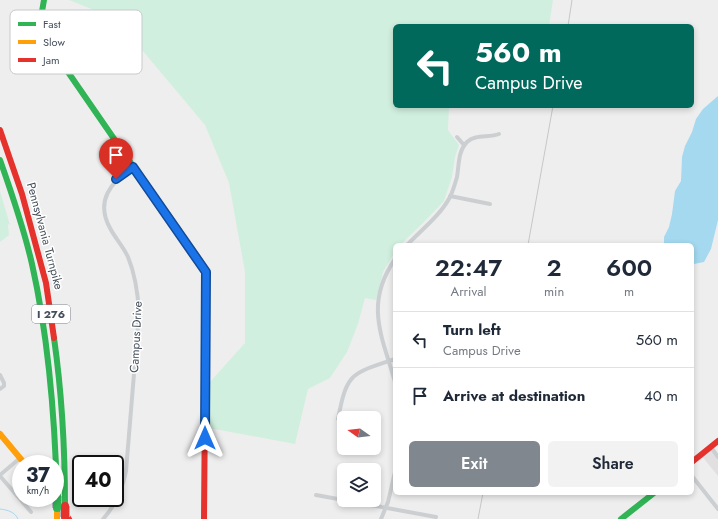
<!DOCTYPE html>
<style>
body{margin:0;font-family:Jost,sans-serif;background:#f2f2f3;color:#1f2937;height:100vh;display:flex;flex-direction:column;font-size:15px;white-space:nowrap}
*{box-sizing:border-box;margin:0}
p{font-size:13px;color:#747a83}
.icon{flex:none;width:22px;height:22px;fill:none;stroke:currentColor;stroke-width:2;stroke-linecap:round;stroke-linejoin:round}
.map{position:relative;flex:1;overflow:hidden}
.side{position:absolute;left:393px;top:243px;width:301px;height:252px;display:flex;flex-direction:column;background:#fff;border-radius:6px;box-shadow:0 2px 6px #0003}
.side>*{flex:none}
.hud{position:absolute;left:393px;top:24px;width:301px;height:84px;border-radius:6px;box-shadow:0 2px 6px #0003;background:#00695c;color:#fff;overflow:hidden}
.needle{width:26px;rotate:284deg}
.controls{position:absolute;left:337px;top:411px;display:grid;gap:8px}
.controls a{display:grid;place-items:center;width:44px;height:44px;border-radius:6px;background:#fff;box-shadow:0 2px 6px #0003;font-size:20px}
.speed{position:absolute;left:12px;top:455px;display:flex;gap:8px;font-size:20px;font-weight:700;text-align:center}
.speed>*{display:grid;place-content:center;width:52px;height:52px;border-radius:50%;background:#fff;box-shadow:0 2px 6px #0003;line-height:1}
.speed small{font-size:10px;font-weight:400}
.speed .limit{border:2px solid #111;border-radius:6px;background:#fff;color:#111}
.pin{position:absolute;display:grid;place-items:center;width:34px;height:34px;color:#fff;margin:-41px -17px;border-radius:50% 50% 50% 0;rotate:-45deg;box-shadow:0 0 4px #0007}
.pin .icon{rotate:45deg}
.me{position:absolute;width:44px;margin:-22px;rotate:0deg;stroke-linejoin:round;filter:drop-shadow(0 0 3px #0008)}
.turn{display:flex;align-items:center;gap:14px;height:84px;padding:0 16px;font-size:18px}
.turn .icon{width:52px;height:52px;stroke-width:2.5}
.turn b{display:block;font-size:28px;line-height:34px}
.eta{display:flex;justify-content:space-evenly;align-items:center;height:68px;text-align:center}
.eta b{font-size:24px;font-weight:600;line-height:28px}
.action{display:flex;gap:8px;margin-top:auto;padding:8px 16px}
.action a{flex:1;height:46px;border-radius:6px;background:#80878e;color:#fff;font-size:16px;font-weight:600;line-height:46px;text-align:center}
.action a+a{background:#f2f2f3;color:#1f2937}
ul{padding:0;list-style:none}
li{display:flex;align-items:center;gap:12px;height:56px;padding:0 16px;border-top:1px solid #e0e1e3}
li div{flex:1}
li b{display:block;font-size:15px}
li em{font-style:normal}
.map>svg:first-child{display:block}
.education{fill:#e1dfe0}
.green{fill:#d1efdf}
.water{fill:#a4d9ef}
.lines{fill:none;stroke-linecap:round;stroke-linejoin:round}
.stream{stroke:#a4d9ef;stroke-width:1}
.street{stroke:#cccfd1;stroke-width:4}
.fast{stroke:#30b455;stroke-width:6}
.slow{stroke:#ff9f0a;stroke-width:6}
.jam{stroke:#e5322d;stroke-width:6}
.rail{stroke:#c5c7c9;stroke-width:1}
.fast-bridge-casing{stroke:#b2b7be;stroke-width:10;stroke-linecap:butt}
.jam-bridge-casing{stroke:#b2b7be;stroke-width:10;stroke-linecap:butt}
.fast-bridge{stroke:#30b455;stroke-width:8}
.jam-bridge{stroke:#e5322d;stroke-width:8}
.route-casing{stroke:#114b97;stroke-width:10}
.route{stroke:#1a73e8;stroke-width:7}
.labels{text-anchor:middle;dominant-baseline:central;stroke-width:3;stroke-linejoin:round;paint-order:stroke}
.shield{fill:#fff;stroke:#7d848c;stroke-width:1}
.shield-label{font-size:11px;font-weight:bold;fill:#454f5b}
.street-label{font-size:12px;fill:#454f5b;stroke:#fff}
.key{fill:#fff;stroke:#c7cace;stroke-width:1}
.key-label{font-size:11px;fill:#454f5b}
</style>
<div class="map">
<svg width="718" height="519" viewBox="0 0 718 519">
<rect width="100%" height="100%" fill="#efeeee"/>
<polygon class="education" points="711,447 718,457 718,476 701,455"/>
<g class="green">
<polygon points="69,0 553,0 549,26 395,26 395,106 449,106 448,130 459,145 455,157 452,177 444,201 423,223 400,245 395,245 395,252 383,272 376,300 365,298 358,324 347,352 330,378 308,389 295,444 209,428 209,383 245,343 245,272 229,183 205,125 116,19"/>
<polygon points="0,191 10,225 8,224 9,235 0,242"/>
</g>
<polygon class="water" points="718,96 718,220 711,249 704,262 694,264 692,266 692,245 664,245 664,237 669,227 672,214 675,191 681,181 682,157 685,146 692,132 696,119 703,109"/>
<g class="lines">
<path class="stream" d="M0,509c8,1 15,3 18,10"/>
<g class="street">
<polyline points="457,137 464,145"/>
<polyline points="450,196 490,204"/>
<path d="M407,245c14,-15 33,-29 43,-48 3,-6 5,-13 7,-20 2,-12 1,-26 10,-35 8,-8 22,-4 32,-8"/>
<path d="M395,259c-31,45 -13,77 0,123"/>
<polyline points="0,375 4,383 4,386 0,389"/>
<path d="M338,419c9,-47 13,-45 57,-60"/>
<polyline points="711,447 718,457"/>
<polyline points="0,475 20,458"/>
<polyline points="0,476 31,512"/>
<polyline points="692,476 718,509"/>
<polyline points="316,495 436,517"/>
<path d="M103,519c13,-14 19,-29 23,-48l13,-158c-1,-19 -4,-39 -11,-56 -5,-11 -13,-19 -18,-29 -15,-27 1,-46 23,-61"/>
<polyline points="381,519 388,502 395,472"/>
</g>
<g class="fast">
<polyline points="44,0 40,23 50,46 206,272 206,282"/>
<path d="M0,160c12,34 24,69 32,104 17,76 23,154 25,232"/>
<path d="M54,338c8,56 11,112 11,168"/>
<polyline points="621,519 654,493"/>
</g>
<g class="slow">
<polyline points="0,434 25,464"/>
<polyline points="57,508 57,519"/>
</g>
<g class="jam">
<polyline points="0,130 22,194 46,283 54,338"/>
<polyline points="692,462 718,441"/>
<polyline points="53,498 69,519"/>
<polyline points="204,519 206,282"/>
</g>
<g class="rail">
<polyline points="568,26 572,0"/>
<polyline points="528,245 553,106"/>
<polyline points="478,519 483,493"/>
</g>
<g class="fast-bridge-casing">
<polyline id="fast-bridge" points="57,496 57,508"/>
</g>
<g class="jam-bridge-casing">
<polyline id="jam-bridge" points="65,506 65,517"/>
</g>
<use href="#fast-bridge" class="fast-bridge"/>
<use href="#jam-bridge" class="jam-bridge"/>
</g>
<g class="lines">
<g class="route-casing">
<polyline id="route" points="116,179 133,167 206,272 205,438"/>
</g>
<use href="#route" class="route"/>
</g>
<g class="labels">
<rect class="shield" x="32" y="305" width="38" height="18" rx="3"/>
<g class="shield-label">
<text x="51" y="314">I 276</text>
</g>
<g class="street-label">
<text transform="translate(45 236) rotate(75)">Pennsylvania Turnpike</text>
<text transform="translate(136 337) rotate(-87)">Campus Drive</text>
</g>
</g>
<rect x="10" y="10" width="132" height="64" rx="6" class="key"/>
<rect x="18" y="22" width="18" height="4" fill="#30b455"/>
<rect x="18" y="40" width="18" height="4" fill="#ff9f0a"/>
<rect x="18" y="58" width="18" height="4" fill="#e5322d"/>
<g class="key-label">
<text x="43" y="28">Fast</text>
<text x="43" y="46">Slow</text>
<text x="43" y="64">Jam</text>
</g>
</svg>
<div class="controls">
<a><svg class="needle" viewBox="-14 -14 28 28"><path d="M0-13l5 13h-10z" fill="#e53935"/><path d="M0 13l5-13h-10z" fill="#747a83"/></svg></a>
<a><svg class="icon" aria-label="layers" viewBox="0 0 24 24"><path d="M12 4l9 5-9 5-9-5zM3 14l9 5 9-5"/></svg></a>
</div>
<div class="speed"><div>37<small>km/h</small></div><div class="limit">40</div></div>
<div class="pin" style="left:116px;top:179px;background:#d93025"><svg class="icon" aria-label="arrive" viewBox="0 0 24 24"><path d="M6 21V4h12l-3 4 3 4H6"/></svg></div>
<svg class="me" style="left:205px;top:438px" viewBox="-20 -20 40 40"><path d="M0-17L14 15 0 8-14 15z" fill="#1a73e8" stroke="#fff" stroke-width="4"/></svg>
<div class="hud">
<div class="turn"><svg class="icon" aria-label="left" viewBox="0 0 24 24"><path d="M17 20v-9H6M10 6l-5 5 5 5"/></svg><div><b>560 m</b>Campus Drive</div></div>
</div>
<section class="side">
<div class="eta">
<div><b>22:47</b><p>Arrival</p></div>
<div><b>2</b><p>min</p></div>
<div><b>600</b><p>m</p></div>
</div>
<ul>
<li><svg class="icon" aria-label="left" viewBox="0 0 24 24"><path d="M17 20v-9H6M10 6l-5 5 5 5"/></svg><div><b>Turn left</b><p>Campus Drive</p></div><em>560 m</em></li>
<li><svg class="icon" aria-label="arrive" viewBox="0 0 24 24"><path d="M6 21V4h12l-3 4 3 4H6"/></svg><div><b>Arrive at destination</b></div><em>40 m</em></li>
</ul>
<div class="action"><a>Exit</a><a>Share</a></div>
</section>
</div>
